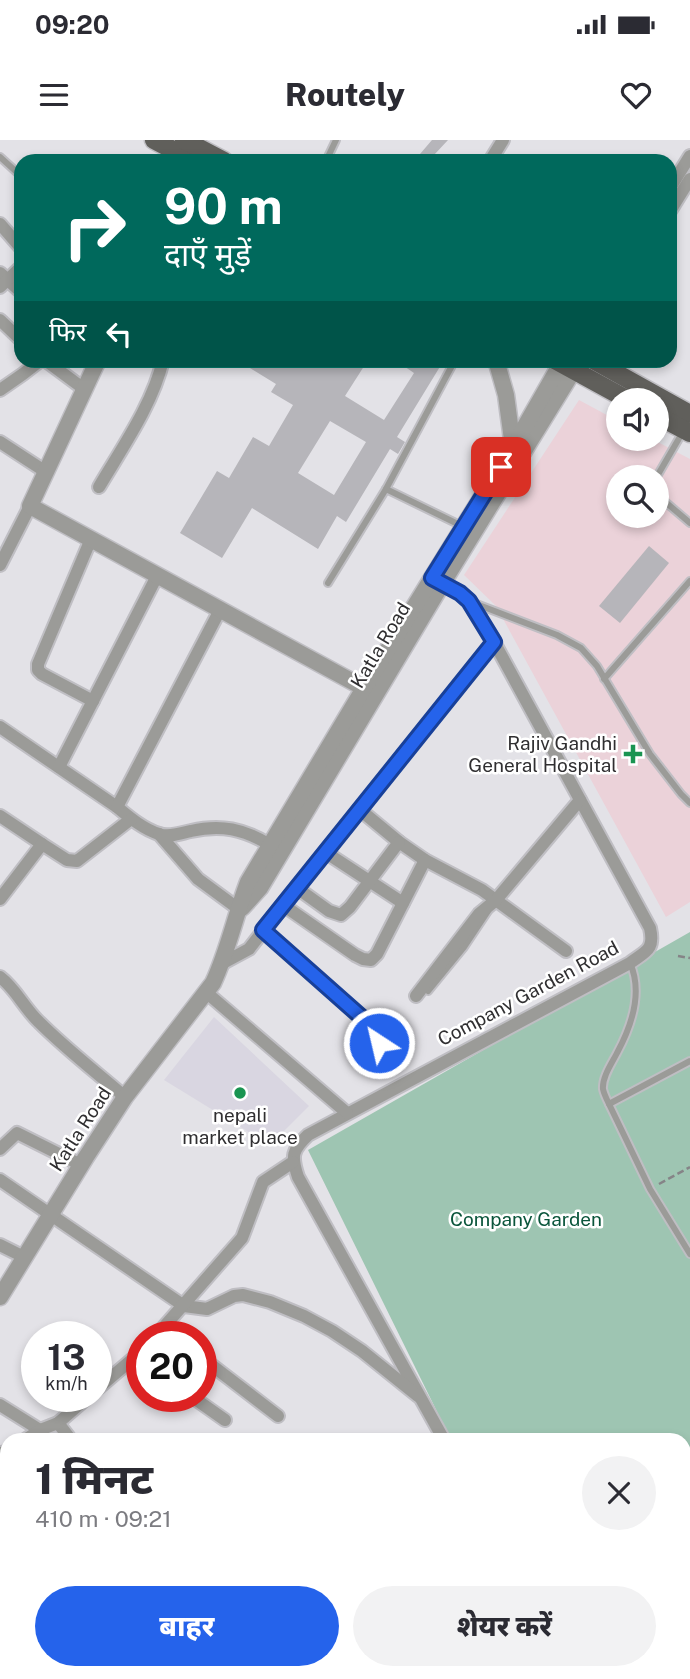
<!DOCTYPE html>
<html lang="hi">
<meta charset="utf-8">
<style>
body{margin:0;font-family:"Public Sans","Noto Sans Devanagari",sans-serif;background:#f2f2f3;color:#2b2b33;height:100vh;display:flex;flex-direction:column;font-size:26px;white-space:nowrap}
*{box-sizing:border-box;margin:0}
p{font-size:23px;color:#7c7c81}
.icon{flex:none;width:38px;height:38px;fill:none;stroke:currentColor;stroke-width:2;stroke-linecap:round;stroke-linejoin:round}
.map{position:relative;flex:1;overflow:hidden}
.panel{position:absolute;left:0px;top:1293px;width:691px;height:247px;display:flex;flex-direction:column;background:#fff;border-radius:21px 21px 0 0;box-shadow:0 4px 10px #0003}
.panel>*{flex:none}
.banner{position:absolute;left:14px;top:14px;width:663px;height:214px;border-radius:21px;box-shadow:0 4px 10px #0003;background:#00695c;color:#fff;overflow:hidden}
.buttons{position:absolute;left:606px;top:248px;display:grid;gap:14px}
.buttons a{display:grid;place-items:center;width:63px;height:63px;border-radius:50%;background:#fff;box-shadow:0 4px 10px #0003;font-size:35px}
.speed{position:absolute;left:21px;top:1181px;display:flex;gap:14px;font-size:35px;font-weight:700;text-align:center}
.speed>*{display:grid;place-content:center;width:91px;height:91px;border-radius:50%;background:#fff;box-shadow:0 4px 10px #0003;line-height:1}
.speed small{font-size:18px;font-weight:400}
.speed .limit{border:10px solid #d22;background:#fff;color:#111}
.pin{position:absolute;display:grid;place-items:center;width:60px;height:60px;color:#fff;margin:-30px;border-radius:14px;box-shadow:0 4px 10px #0006}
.me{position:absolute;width:77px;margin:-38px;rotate:325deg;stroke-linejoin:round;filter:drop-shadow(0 0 5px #0008)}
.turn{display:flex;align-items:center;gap:24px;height:147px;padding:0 35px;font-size:32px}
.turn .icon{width:91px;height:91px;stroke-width:2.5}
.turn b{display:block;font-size:49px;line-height:60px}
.then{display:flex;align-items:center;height:66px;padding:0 35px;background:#0003;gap:14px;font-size:26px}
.round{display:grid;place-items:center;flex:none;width:74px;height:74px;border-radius:37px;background:#f2f2f3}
.head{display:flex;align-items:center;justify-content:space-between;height:119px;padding:0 35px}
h1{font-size:42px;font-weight:800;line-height:52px}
.button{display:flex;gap:14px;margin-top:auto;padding:14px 35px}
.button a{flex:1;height:80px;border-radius:42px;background:#2563eb;color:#fff;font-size:28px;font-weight:800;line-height:80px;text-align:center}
.button a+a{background:#f2f2f3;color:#2b2b33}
.status{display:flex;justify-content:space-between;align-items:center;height:49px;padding:0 35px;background:#fff;direction:ltr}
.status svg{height:19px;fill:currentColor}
header{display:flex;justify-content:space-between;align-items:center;height:91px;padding:0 35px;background:#fff;font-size:32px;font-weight:800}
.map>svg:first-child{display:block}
.built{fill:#d9d6e1}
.medical{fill:#ebd2d9;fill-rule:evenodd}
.green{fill:#9ec5b2}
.building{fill:#b6b5ba;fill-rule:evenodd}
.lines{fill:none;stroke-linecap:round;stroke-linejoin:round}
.service-casing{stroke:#bfbec3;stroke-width:10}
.minor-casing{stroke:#bfbec3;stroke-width:16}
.tertiary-casing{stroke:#bfbec3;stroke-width:19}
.secondary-casing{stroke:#bfbec3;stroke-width:21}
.primary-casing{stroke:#bfbec3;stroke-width:21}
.path{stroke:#858487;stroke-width:2.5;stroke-dasharray:7 3.5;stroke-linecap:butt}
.service{stroke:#9b9b98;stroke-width:6}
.minor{stroke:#9b9b98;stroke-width:12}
.tertiary{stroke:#9b9b98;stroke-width:16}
.secondary{stroke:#797875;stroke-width:18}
.primary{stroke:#605f5b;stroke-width:18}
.route-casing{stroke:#184099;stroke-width:18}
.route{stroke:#2563eb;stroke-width:12}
.poi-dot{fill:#199451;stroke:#fff;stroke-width:2.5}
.labels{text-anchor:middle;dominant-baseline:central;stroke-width:5;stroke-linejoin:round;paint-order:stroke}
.street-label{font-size:19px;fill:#302f31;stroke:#fff}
.poi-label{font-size:19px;fill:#302f31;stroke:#fff;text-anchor:end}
.park-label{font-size:19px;fill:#0a553b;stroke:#fff}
</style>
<div class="status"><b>09:20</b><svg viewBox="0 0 49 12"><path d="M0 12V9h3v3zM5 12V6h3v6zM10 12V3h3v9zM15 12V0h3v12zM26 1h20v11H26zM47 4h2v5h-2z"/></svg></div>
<header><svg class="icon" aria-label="menu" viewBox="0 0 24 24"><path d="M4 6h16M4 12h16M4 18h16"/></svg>Routely<svg class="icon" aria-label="heart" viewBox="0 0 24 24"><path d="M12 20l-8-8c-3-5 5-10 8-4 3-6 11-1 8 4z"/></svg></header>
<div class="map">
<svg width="690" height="1539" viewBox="0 0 690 1539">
<rect width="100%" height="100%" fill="#e3e2e7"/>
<polygon class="built" points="214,877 309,966 270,1005 164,940"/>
<path class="medical" d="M579,260l39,21v18h34l38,20v443l-24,15 -170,-311 -32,-31zM618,338h38v38h-38z"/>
<polygon class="green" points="690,792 690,1338 684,1342 684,1300 451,1300 308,1010"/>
<g class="building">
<polygon points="432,0 448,0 434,15 442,21 414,21"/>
<path d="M237,220h131l-23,36 39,24 30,-47 -19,-13h39l7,5 -44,72 8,5 -7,12 -8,-5 -44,73 -9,-6 -19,33 -66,-41 -30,50 -42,-25 37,-62 12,7 24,-41 16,9 24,-41 -22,-13 5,-8zM330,281l36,21 -32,53 -36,-22z"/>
<polygon points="649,406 669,423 620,483 599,466"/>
</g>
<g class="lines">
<g class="service-casing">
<g id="service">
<polyline points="0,17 21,36"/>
<polyline points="326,21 336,0"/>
<polyline points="656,338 681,295"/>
<polyline points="386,349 462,386"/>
<polyline points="656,354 690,383"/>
<polyline points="328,443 386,349 455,220"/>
<polyline points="471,462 557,495 581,508 597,526 650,614 681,654 690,663"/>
<polyline points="604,539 690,441"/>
<polyline points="263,790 368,883 378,903 389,915"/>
<polyline points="428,851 464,807 488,771"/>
<polyline points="690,921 609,964 650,1049 690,1114"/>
<path d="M609,964c-2,-4 -5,-10 -6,-15 -1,-12 9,-26 14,-36 14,-26 26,-61 13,-90"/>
</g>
</g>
<g class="minor-casing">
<g id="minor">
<polyline points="490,21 503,0"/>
<polyline points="670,48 690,16"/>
<polyline points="670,71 690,39"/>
<polyline points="0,84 21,108"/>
<polyline points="0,133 21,152"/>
<polyline points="0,147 21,127"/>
<polyline points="0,180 21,200"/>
<polyline points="45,220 84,249"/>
<polyline points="0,250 23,234 41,220"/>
<polyline points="0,302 46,332"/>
<path d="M99,347c23,-39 54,-83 64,-127"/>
<polyline points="91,399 38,524 38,530 42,534 93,561"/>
<polyline points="0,425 30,366"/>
<path d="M437,441l22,12 10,8 25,41 156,286c5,22 -4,23 -20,35l-322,172c-16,15 -17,21 -10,42l146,263"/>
<path d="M0,587l117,80c12,10 26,22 42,27 10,4 22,-1 32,-3 30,-7 53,-2 79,14"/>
<polyline points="59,627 157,436"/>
<polyline points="117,667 220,470"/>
<polyline points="359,669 399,702 425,720 482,750 566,811"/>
<polyline points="0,676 42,704"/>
<polyline points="159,694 198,739 240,770"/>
<polyline points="325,712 403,763"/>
<polyline points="297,748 329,771 341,775 350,767 399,702"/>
<polyline points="0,759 42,704 67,720 77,721 131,679"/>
<polyline points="283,765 355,815 363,819 371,820 377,814 425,720"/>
<polyline points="223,823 249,809 313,727 494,502"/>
<path d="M0,837c16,12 24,31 39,45 27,27 57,50 86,75"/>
<polyline points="207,853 347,973"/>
<polyline points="416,856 479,774 496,760 580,660"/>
<polyline points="0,1009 17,993 81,1025"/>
<polyline points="0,1040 184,1166 207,1169 234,1156 243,1155 270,1162 304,1176 332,1191 362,1211 418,1256"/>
<polyline points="0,1105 24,1117"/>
<polyline points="155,1197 242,1098 263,1042 293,1022"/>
<polyline points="201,1217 278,1276"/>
<polyline points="96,1250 142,1211"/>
<polyline points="191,1256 225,1280"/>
<polyline points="0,1265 40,1290"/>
<polyline points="58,1283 71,1300"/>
<polyline points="25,1300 40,1290 58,1283 89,1256"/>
<polyline points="0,1313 7,1312"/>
<polyline points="684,1415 690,1425"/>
<polyline points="421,1533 425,1539"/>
<polyline points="552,1533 555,1539"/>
<polyline points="172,1539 173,1533"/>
</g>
</g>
<g class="tertiary-casing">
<g id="tertiary">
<polyline points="98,220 30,366 364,548"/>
<polyline points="496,220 506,255 513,307"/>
<polyline points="242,768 260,748 442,444 580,220"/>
<path d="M0,1157l86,-140 39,-60 88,-114c15,-32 22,-67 35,-101l116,-194 149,-241 50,-87"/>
<polyline points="396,1539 397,1533"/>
</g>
</g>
<g class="secondary-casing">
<g id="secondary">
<polyline points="684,1370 690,1367"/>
<polyline points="0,1444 7,1446"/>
</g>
</g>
<g class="primary-casing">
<g id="primary">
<polyline points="154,0 194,21"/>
<polyline points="184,0 224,21"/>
<polyline points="555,220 630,261"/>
<polyline points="593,220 690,274"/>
<polyline points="656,275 690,293"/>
</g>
</g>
<g class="path">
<polyline points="678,816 690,818"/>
<polyline points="659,1044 690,1027"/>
</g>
<use href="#service" class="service"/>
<use href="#minor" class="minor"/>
<use href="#tertiary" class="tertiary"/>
<use href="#secondary" class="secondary"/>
<use href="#primary" class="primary"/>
</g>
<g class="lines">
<g class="route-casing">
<polyline id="route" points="379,903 368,883 263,790 494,502 469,461 460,453 432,438 501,327"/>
</g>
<use href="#route" class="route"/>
</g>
<g class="poi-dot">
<path d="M629.5 603.5h7v7h7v7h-7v7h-7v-7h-7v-7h7z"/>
<circle cx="240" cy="953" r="7"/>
</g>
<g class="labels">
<g class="street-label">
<text transform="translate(380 505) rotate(-59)">Katla Road</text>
<text transform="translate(528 853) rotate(-28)">Company Garden Road</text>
<text transform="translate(80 989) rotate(-57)">Katla Road</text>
</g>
<g class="poi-label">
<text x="617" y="603">Rajiv Gandhi<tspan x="617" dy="22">General Hospital</tspan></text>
<text x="240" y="975" text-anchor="middle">nepali<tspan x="240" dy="22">market place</tspan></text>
</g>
<g class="park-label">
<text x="526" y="1079">Company Garden</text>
</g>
</g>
</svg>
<div class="buttons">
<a><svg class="icon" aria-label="sound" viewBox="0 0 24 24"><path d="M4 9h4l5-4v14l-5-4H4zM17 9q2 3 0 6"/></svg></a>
<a><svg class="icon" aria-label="search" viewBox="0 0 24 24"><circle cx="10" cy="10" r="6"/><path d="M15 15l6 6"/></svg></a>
</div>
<div class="speed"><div>13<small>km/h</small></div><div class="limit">20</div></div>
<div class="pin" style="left:501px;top:327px;background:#d93025"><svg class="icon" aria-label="arrive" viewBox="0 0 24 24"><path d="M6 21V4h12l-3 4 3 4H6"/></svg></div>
<svg class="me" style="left:379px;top:903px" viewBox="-20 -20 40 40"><circle r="17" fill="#2563eb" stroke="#fff" stroke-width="3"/><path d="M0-11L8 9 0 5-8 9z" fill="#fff"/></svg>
<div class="banner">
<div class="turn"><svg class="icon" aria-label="right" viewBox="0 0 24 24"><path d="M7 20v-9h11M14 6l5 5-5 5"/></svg><div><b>90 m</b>दाएँ मुड़ें</div></div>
<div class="then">फिर<svg class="icon" aria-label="left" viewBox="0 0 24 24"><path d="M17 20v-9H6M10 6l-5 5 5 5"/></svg></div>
</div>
<section class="panel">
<div class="head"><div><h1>1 मिनट</h1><p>410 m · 09:21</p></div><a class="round"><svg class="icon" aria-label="close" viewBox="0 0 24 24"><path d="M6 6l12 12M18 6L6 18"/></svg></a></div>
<div class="button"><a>बाहर</a><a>शेयर करें</a></div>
</section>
</div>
